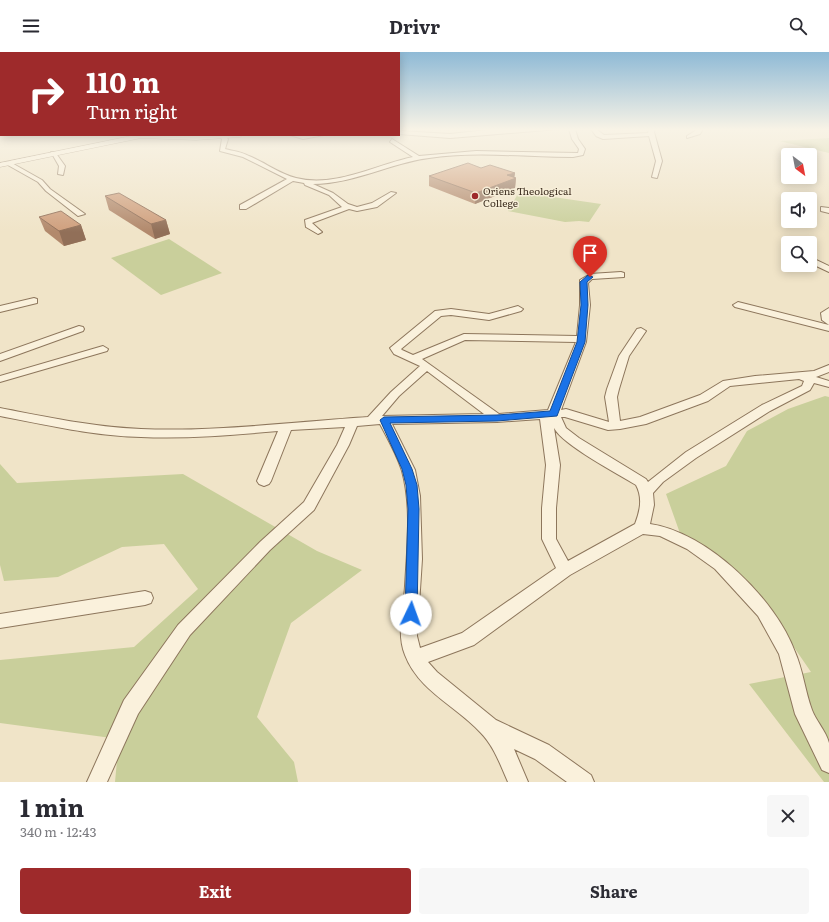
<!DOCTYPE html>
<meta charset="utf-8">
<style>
body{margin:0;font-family:Literata,serif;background:#f7f7f7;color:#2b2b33;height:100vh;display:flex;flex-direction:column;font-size:15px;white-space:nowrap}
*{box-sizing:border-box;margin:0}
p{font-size:13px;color:#7c7c81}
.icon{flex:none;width:22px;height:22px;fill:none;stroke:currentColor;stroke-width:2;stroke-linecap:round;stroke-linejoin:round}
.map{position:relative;height:730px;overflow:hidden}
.drawer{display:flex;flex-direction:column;background:#fff;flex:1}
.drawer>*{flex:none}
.hud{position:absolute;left:0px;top:0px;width:400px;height:84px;box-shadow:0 2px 10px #0003;background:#9e2a2b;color:#fff;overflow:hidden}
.needle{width:26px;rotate:148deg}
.buttons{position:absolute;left:781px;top:96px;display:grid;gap:8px}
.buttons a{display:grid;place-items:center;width:36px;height:36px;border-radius:4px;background:#fff;box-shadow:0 2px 10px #0003;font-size:20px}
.pin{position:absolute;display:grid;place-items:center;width:34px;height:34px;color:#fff;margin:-41px -17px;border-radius:50% 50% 50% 0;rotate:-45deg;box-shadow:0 0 4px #0007}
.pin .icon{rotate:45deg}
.me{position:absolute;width:44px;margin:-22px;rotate:3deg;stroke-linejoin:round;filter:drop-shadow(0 0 3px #0008)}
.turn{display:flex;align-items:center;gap:14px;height:84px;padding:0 20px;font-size:18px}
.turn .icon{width:52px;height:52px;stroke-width:2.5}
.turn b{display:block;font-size:28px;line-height:34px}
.round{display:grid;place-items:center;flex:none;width:42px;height:42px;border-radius:4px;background:#f7f7f7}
.overview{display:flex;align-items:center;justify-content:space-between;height:68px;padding:0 20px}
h1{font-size:24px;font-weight:700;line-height:30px}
.action{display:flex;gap:8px;margin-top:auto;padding:8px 20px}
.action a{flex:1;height:46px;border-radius:4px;background:#9e2a2b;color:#fff;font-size:16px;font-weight:700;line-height:46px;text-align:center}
.action a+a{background:#f7f7f7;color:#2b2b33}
header{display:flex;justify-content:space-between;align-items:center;height:52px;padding:0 20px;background:#fff;font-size:18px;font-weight:700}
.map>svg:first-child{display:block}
.green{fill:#c9cf9b}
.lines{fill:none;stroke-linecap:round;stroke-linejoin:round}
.minor-casing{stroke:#8d765c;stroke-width:2}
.tertiary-casing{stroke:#8d765c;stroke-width:1}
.minor{fill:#faf1dc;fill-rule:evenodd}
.tertiary{fill:#faf1dc;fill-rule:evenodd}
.wall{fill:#b2896c}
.shaded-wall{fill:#916f58}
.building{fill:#cf9f7d;stroke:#916f58}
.route{fill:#1a73e8;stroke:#114b97}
.poi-dot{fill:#9e2a2b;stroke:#f7eed8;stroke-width:1.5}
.labels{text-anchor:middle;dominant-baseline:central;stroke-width:3;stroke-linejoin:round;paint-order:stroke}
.far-poi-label{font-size:10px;fill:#3d2e20;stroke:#f7eed8;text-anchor:start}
</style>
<header><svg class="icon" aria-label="menu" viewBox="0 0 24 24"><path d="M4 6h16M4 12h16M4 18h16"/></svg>Drivr<svg class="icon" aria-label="search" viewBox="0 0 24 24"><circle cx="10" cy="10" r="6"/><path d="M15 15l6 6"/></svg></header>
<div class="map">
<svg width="829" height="730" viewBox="0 0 829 730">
<rect width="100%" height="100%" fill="#f0e4c8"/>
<g class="green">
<polygon points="829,86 829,101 779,89"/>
<polygon points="519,140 601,152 589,170 579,169 565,170 508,159"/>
<polygon points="169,187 222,221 161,243 111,206"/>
<polygon points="825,344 829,345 829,730 824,730 749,632 811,620 758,543 682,487 666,442 726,414 747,379 788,357"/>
<polygon points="0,412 17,431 183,422 317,499 362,518 291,571 257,665 294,710 298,730 115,730 119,687 0,671 0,608 134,595 198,537 164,492 122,495 58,525 4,529 0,513"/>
</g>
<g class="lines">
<g class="minor-casing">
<g id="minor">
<polygon points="558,77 450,86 399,82 401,79 450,82 487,78"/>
<path d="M569,77h6l3,10 7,10 -2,6 -10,2c-48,0 -96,-6 -144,1 -39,5 -76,26 -116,26l20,9 15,11 9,3 15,-4 19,-11 5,1 -19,14 -20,4 -8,-2 -37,14 10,9 -4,2 -12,-7 -1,-7 37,-13 -13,-12 -24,-10 -1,-2 -11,-2 -47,28h-6v-4l47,-26 -44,-22 -23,-6 2,-12 -4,-4h6l4,4 -3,10c8,2 17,3 24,7 15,6 31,18 47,22 39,10 79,-13 117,-21l-23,-15 2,-3 27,17 57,-5 102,2 1,-4 -7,-10z"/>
<polygon points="591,77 596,77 604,83 648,81 649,77 655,77 654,80 662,109 657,126 652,125 656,109 649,84 603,87 596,84"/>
<polygon points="698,77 703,77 700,82 687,86 687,84"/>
<polygon points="290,83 324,83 303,87"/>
<polygon points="51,100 55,100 65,114 63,123 58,122 59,114"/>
<polygon points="6,110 10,110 42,128 50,137 85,162 78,164 46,139 38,130 6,112"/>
<polygon points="821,155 829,156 829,161 821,159"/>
<polygon points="810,205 829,214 829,220 810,211"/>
<path d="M621,220l3,1v4l-32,2 -4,4 2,22 -4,37 -25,68 5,-1 43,13 -4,-25 2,-8 12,-33 18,-27 4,-1 5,3 -17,25 -10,33 -2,8 3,24 20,-4 60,-22 23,-14 32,-5 59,-5 15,-6v7l-13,5 13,4v6l-15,-4 -4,7 -40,21 -74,47 -33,24 -10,11 1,12 -4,19c57,8 126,75 145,128 8,18 10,39 17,58 4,11 14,21 17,33 0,9 0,21 0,30l-7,-3 -27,-56 -16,-60 -21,-38 -43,-47 -28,-20 -27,-13 -17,-2 -73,41 -96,70 -46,17 9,10 59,48 53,25 42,30 3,7h-27l-32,-23 -21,-10 14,33h-20c-8,-18 -14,-36 -28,-50 -24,-26 -62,-42 -75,-77 -9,-23 -1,-46 0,-69 2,-37 7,-79 -3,-115 -5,-16 -14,-32 -22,-47l-23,2 -8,19 -35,65 -44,40 -80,85 -52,79 -31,68h-20l37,-82 54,-75 82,-83 44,-40 33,-57 8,-18 -54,3 -20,51 -2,3 -5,2 -5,-2 -2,-3 21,-50c-45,4 -91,8 -137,6 -48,-1 -94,-12 -141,-21v-8c47,9 93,19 141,21 75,3 152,-7 227,-12l23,-25 29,-26 -26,-12 -4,-6 45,-37 16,-2 38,5 29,-8 5,3 -2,2 -32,9 -38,-5 -10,1 -40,33 1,1 11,5 51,-21 113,2 3,-31v-25l10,-6zM465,288l111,2 -28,68 -49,4 -77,-55zM427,319l57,43 -102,2 17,-20zM799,327l5,2 -2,5 -40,19 -76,47 -38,30 -2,-3 -67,-41 -13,-10 -5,-11h4l43,13 12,-1 26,-5 62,-23 22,-15zM540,367l6,46 -4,43v31l14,29 -94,65 -42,15 -3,-12 5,-77 -2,-63 -5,-26 -23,-46 105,-2zM554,376c9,17 64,46 82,57 7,13 4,26 -1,39l-67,37 -12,-22v-31l4,-43z"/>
<polygon points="34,246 37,247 37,251 0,260 0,254"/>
<polygon points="738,250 829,273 829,279 735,255 733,253"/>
<polygon points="829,256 829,273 822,268 821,261"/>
<polygon points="79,274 83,275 84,277 83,279 0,309 0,302"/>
<polygon points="103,294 108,297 107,299 0,330 0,324"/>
<polygon points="145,539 151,541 153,546 151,551 145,553 0,576 0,562"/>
</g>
</g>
<g class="tertiary-casing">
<polygon id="tertiary" points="136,83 243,83 240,85 196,88 141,86 0,115 0,111"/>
</g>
<use href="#minor" class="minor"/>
<use href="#tertiary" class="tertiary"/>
</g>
<g class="wall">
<polygon points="481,116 515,121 514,126 516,126 515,136 475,152 429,134 429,124"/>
<polygon points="105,144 166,168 170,182 155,187 109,158"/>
<polygon points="39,165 81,173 86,188 64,194 45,179"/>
</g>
<g class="shaded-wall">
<polygon points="515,121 514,127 516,126 515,136 475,152 476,141 507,123"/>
<polygon points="166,168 170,182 155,187 151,172"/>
<polygon points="81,173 86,188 64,194 59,179"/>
</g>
<g class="building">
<polygon points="468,111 481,116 490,113 515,121 507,123 516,126 476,141 429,124"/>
<polygon points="119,141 166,168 151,172 105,144"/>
<polygon points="61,159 81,173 59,179 39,165"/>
</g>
<linearGradient id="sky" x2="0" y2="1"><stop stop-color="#8fbad6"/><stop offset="0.43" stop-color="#f8f3e6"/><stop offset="1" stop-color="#f8f3e6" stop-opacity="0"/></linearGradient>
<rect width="829" height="180" fill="url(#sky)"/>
<polygon class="route" points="588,223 593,225 587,230 588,253 585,290 557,364 497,369 390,371 412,417 417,433 419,457 417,562 415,565 411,567 407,565 405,562 408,457 406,433 402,417 380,368 384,365 497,363 550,359 577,290 581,253 580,230"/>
<circle class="poi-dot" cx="475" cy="144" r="4"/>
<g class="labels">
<g class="far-poi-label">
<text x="483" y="138">Oriens Theological<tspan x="483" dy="12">College</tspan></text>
</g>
</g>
</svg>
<div class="buttons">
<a><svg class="needle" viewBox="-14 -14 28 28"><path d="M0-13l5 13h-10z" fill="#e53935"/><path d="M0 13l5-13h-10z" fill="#7c7c81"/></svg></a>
<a><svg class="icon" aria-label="sound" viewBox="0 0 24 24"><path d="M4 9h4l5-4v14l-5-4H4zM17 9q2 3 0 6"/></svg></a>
<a><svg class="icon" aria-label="search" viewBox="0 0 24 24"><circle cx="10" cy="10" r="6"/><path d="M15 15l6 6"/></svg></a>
</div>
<div class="pin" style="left:590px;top:225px;background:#d93025"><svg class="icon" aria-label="arrive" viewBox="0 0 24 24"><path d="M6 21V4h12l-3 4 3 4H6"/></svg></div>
<svg class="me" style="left:411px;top:562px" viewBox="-20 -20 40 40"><circle r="19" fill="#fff"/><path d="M0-13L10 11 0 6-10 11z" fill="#1a73e8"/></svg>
<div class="hud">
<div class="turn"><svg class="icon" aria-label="right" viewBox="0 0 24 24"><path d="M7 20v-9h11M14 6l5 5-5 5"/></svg><div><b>110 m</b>Turn right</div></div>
</div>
</div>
<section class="drawer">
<div class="overview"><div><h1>1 min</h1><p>340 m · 12:43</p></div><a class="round"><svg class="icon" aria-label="close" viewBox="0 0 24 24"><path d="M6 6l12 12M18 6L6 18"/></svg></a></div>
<div class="action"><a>Exit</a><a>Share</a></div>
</section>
